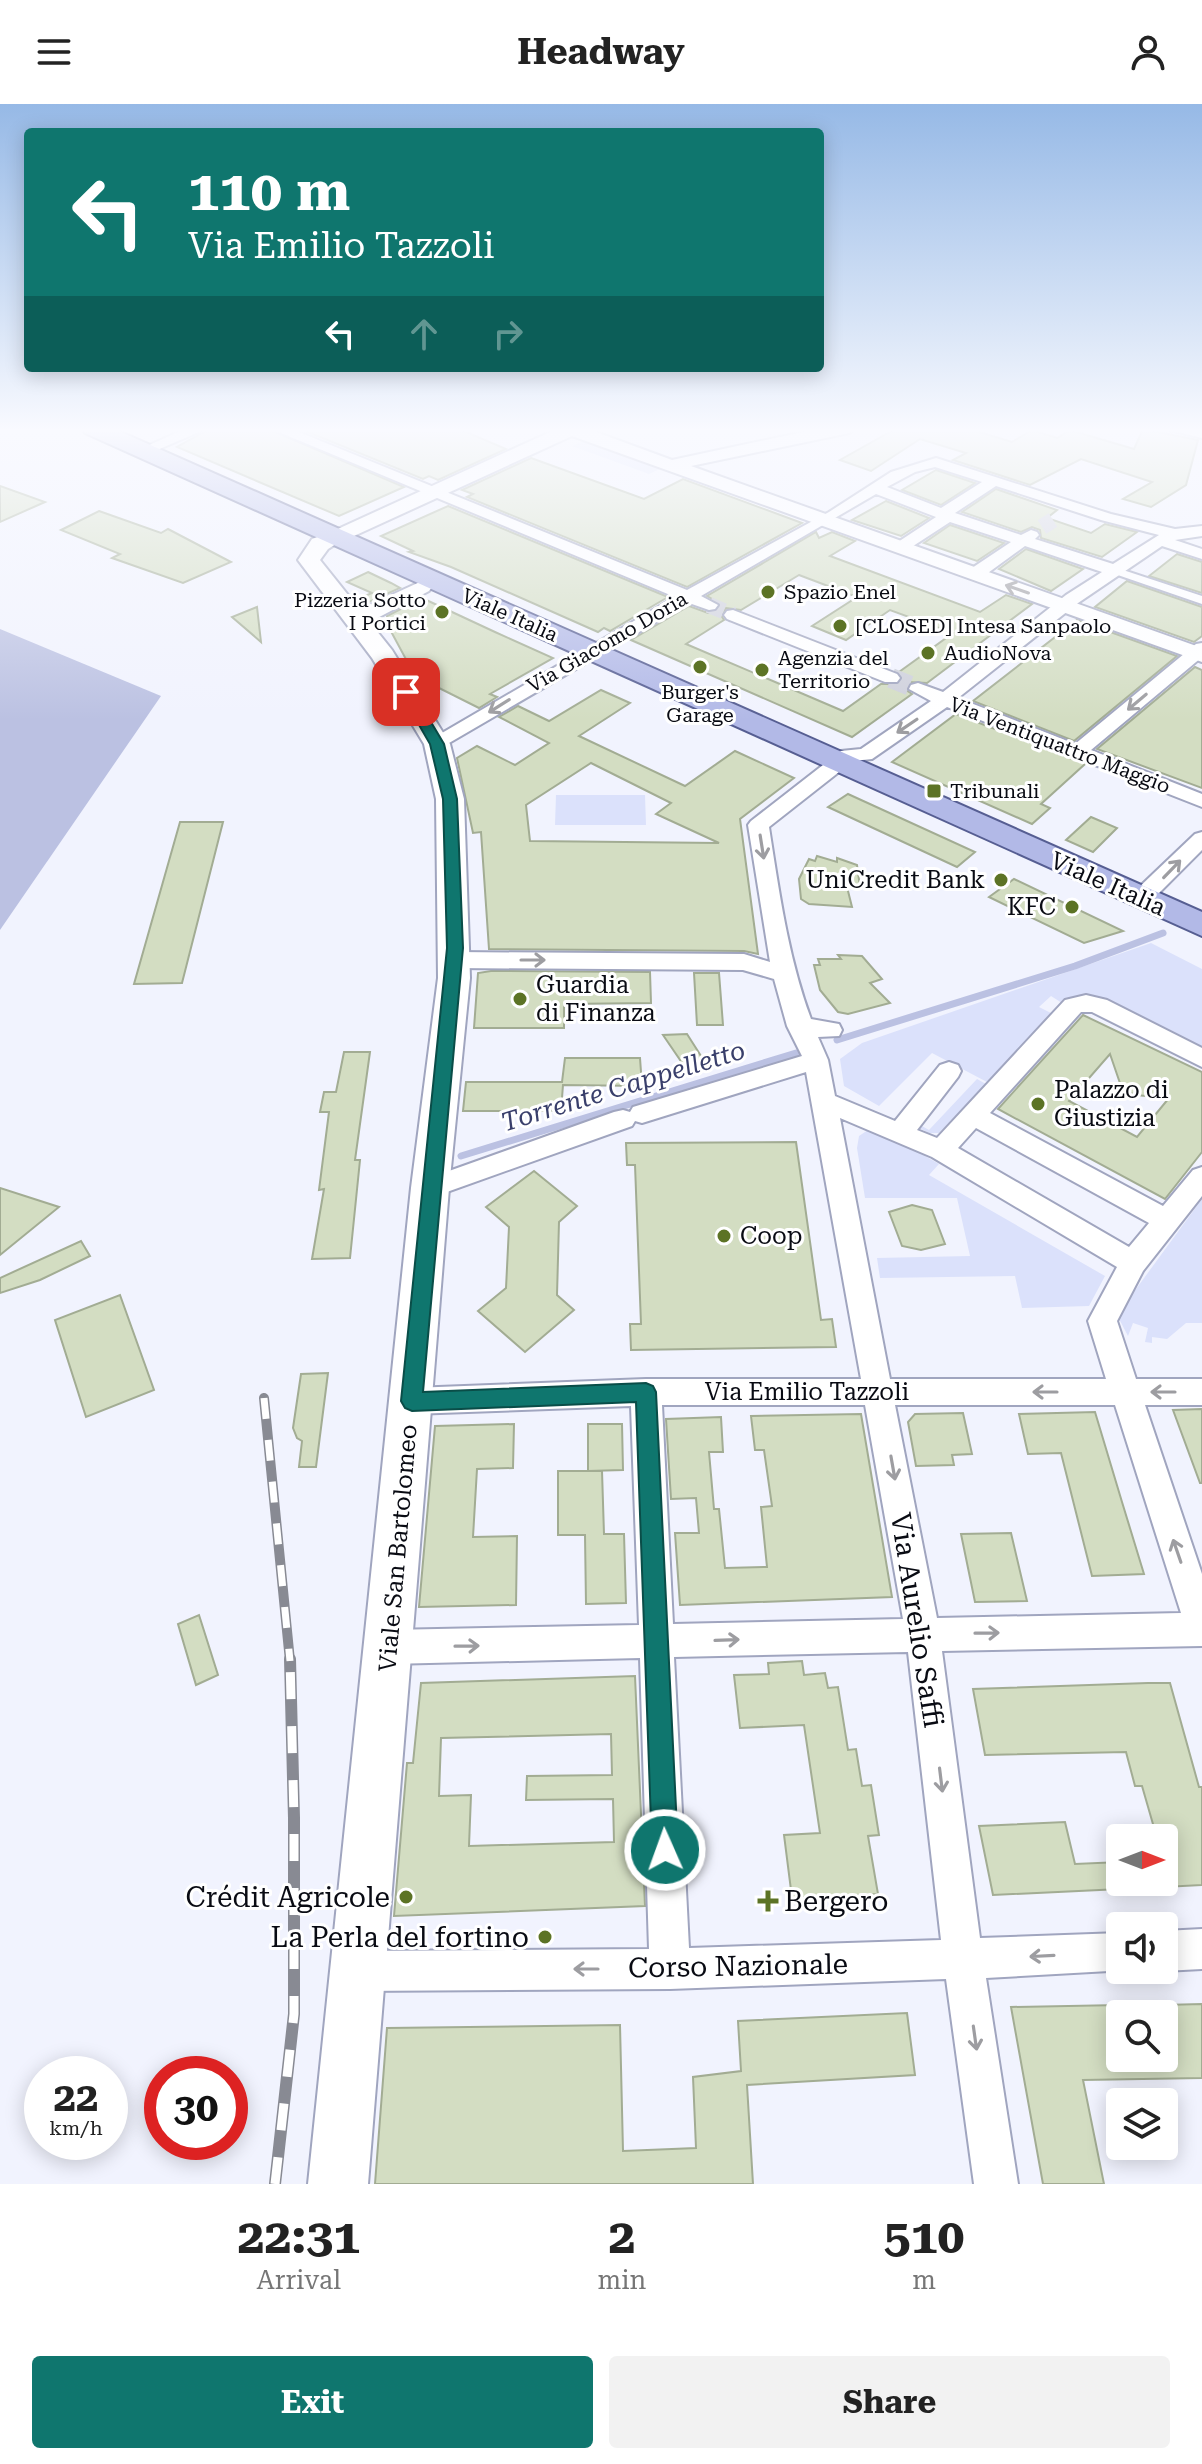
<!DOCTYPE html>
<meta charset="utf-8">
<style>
body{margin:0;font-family:"Roboto Serif",serif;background:#f2f2f2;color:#222;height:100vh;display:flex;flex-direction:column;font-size:30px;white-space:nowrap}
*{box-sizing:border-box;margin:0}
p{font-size:26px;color:#767676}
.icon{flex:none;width:44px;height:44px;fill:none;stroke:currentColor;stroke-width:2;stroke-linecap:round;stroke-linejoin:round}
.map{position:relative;height:2080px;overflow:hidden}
.side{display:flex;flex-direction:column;background:#fff;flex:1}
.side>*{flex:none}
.hud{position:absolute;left:24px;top:24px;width:800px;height:244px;border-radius:8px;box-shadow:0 4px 20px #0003;background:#0f766e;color:#fff;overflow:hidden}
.needle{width:52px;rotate:90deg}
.tools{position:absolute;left:1106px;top:1720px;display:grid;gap:16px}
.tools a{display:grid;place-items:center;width:72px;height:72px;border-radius:8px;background:#fff;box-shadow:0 4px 20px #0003;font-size:40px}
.speed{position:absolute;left:24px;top:1952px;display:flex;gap:16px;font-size:40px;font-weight:700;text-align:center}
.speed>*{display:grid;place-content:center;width:104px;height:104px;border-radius:50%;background:#fff;box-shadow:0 4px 20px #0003;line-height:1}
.speed small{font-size:20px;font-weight:400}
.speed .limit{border:12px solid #d22;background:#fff;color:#111}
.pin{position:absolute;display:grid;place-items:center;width:68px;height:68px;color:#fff;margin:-34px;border-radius:16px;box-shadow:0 4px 12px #0006}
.me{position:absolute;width:88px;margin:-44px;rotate:358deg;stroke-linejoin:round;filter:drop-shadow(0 0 6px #0008)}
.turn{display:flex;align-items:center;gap:28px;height:168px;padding:0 32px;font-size:36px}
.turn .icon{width:104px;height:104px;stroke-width:2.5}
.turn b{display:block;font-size:56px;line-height:68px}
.lanes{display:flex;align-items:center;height:76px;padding:0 32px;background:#0003;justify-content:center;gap:40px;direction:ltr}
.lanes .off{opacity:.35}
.eta{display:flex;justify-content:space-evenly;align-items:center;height:136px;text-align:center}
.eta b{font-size:48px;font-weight:700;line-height:56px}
.action{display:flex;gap:16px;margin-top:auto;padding:16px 32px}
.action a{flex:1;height:92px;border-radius:8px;background:#0f766e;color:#fff;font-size:32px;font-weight:700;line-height:92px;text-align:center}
.action a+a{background:#f2f2f2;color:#222}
header{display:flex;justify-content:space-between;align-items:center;height:104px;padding:0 32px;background:#fff;font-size:36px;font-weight:700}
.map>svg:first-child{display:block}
.green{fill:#dbe1fb}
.water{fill:#bbc1e2}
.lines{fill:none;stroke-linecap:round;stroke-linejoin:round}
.stream{stroke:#bbc1e2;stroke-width:7}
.building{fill:#d3ddc2;stroke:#a2ac93;stroke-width:2;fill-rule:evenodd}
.minor-tunnel-far1{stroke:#ced0db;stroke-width:16;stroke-dasharray:16 8;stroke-linecap:butt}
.minor-tunnel{stroke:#ced0db;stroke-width:20;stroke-dasharray:20 10;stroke-linecap:butt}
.pedestrian-casing{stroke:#a0a5bf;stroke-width:4}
.minor-casing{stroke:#a0a5bf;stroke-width:4}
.tertiary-casing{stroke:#a0a5bf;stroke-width:4}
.secondary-casing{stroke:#a0a5bf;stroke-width:4}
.primary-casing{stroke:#565e92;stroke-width:4}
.pedestrian{fill:#fff;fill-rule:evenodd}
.minor{fill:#fff;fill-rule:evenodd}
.tertiary{fill:#fff;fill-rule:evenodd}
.secondary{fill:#fff;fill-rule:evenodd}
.primary{fill:#b2b9e7;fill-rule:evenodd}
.rail-far1-casing{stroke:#888a93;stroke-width:10}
.rail-casing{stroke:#888a93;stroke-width:12}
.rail-far1{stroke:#fff;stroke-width:7;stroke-dasharray:21;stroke-linecap:butt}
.rail{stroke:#fff;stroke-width:9;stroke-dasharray:27;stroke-linecap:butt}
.oneway{stroke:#9d9da1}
.route{fill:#0f766e;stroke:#0a4d48;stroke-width:2}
.poi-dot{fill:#5c7325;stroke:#fff;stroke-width:3}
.labels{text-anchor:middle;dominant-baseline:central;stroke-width:6;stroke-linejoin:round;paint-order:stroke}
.far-poi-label{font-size:20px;fill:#090b13;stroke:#fff;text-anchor:start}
.far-street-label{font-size:20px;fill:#090b13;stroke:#fff}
.poi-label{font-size:24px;fill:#090b13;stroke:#fff;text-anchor:start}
.street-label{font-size:24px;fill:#090b13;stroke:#fff}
.water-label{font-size:26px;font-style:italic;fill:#393f6b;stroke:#fff}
.near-street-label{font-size:28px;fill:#090b13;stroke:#fff}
.near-poi-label{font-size:28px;fill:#090b13;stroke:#fff;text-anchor:end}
</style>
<header><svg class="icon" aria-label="menu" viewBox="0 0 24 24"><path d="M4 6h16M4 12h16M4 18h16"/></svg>Headway<svg class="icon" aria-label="person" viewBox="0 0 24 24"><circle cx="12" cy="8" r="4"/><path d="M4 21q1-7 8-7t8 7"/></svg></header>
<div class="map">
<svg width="1202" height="2080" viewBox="0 0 1202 2080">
<rect width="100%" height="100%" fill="#f1f3fe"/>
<g class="green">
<polygon points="584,337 660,365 649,370 572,342"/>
<polygon points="556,691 645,691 646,721 555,721"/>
<polygon points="1151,839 1202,865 1202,948 1070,895 1062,899 1051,892 1039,903 1053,910 987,978 932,949 879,1002 844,982 840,955 862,939"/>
<polygon points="977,975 986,980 939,1029 929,1029 911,1020 913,1017 929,1026"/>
<polygon points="868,1026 888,1031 939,1060 929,1071 1105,1172 1089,1202 1022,1204 1015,1172 880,1174 877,1154 970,1152 957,1094 865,1094 857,1044 859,1032"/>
<polygon points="1202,1095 1202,1219 1186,1219 1167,1235 1152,1233 1152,1239 1145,1238 1148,1224 1133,1219 1128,1232 1117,1211"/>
</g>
<polygon class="water" points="0,525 161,592 0,826"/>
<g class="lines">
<g class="stream">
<polyline points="837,936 1075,862 1163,829"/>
<polyline points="461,1052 796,949"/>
</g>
</g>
<g class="building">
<polygon points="211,324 266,324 404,383 339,412 177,343"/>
<polygon points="298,324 457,324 506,345 438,376 429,372 423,375"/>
<polygon points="897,324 966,324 1012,338 1032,326 1057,334 1070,326 1134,345 1143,325 1198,336 1186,381 1151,403 1123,395 1152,378 1081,355 1030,381 953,356 966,349 920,335 871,367 840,356"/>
<polygon points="531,354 644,395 683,375 802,419 687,483 467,393 473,390 462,386"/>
<polygon points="936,366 975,379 941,401 902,386"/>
<polygon points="0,382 45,398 0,418"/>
<polygon points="996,385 1057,406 1047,414 1091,429 1105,420 1137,428 1102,453 1041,434 1040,426 1032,423 1021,428 962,408"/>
<polygon points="886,397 929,414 901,432 852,416"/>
<polygon points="448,402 668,493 610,527 604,524 598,528 451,463 409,448 413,447 381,432"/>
<polygon points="99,407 161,429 168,425 231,458 183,479 112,454 120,450 61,426"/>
<polygon points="950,421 1004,439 977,457 924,439"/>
<path d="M816,428l3,6 13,-6 23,9 -25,15 150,56 26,-17 26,9 -105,79 -17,-1 -4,8 6,4 -60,43 -221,-97 58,-34 19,7 8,-1 5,-8 -14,-8zM799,471l58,22 -45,29 34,14 44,-30 63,23 -54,39 4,6 -4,6h-18l-38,27 -157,-67 38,-24 -3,-5 5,-7 15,2z"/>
<polygon points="1026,445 1083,465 1051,487 999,465"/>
<polygon points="1177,450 1202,458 1202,489 1149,472"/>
<polygon points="368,468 391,479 400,484 369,498 360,494 372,489 347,478"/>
<polygon points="1127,477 1202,503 1202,532 1194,538 1095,503"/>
<polygon points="422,494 495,528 553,554 490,590 497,593 479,604 415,572 387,520 387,512"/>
<polygon points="257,503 261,538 232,513"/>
<polygon points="1077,516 1177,552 1074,637 973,597"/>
<polygon points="1195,563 1202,566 1202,684 1097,645"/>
<path d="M601,586l29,13 -51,33 106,50 50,-35 59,27 -54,41 18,135 -14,-3 -255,-2 -8,-117 -8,1 -16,-75 20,-12 38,19 34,-22 -50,-26 19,-11 31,15zM591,659l80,40 -15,11 63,29 -189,-2 -4,-36z"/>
<polygon points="956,610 1085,660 1041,700 1050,704 1032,720 892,658"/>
<polygon points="848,690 975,748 957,763 828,703"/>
<polygon points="1091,713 1117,724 1093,748 1066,736"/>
<polygon points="180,718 223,718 182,879 134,880"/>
<polygon points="817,752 837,758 837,754 857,761 860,783 847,783 852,803 809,800 801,795 799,775 809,755 815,757"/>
<polygon points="1014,775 1123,827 1084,839 989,793"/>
<polygon points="838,851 862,852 882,875 870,879 890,899 848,910 838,908 820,886 814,861 820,861 818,855 841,855"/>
<polygon points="491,867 650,868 651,899 564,900 564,924 474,924 478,869"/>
<polygon points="694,869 719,869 723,921 697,921"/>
<path d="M1083,911l119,57v80l-37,47 -167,-90zM1110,950l12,35 13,6 34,3 -32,39 -68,-36z"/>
<polygon points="687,930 708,963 689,969 663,931"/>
<polygon points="344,948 370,948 355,1056 360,1056 350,1154 312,1155 324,1085 319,1086 329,1008 320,1008 324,988 336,988"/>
<polygon points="565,954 640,954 642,982 563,981 561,1007 463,1007 466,978 562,978"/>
<polygon points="796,1038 821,1216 832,1215 836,1243 631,1246 630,1220 641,1220 635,1061 627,1061 626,1039"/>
<polygon points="534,1067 577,1102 559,1118 557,1191 574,1206 525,1248 478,1207 506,1184 509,1123 486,1103"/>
<polygon points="0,1084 59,1103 0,1151"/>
<polygon points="912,1101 932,1106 945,1140 921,1146 902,1142 889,1108"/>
<polygon points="81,1137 90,1152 40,1176 0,1189 0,1174"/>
<polygon points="120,1191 154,1286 86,1313 55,1216"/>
<polygon points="328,1269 316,1363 299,1363 302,1337 297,1334 293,1324 301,1270"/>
<polygon points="1202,1305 1202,1379 1200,1379 1173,1306"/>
<polygon points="1095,1308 1122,1398 1144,1470 1092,1472 1061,1349 1028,1350 1019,1310"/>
<polygon points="963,1309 972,1350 952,1351 954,1361 916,1362 908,1318 915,1310"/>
<polygon points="861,1310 892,1493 680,1501 675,1429 699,1429 696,1394 671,1395 666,1315 721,1313 723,1348 709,1348 714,1405 719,1405 725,1464 767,1463 761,1403 772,1402 764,1346 755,1346 751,1312"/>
<polygon points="514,1320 513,1364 477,1365 473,1433 517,1432 516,1501 419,1503 435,1322"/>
<polygon points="588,1320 622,1320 623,1366 588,1367"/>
<polygon points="558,1367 602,1367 604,1430 624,1430 626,1499 586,1500 585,1431 558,1431"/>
<polygon points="1011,1429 1027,1497 975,1498 961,1430"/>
<polygon points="199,1511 218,1571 196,1581 178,1520"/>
<polygon points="802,1557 804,1571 825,1569 828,1584 838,1583 848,1646 856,1645 862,1682 871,1681 879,1731 868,1732 878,1790 792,1794 784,1731 820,1729 804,1621 740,1624 734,1571 769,1570 768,1559"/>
<path d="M635,1572l10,230 -251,10 13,-153h6l8,-80zM611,1630l1,41 -85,1 -1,24 87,-1 1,43 -145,4 2,-51 -32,1 2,-58z"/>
<polygon points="1148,1579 1170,1579 1199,1683 1202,1683 1202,1781 1164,1783 1164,1734 1157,1734 1142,1682 1135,1682 1126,1648 985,1651 973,1585"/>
<polygon points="1065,1718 1075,1760 1120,1758 1120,1785 993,1791 979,1722"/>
<polygon points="1202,1900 1202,1974 1083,1976 1104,2080 1043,2080 1011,1903 1120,1901 1120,1954 1164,1954 1164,1901"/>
<polygon points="907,1909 915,1971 747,1981 753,2080 375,2080 387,1924 620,1921 623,2047 696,2044 693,1973 741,1967 738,1917"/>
</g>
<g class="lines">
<g class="minor-tunnel-far1">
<polyline points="1042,423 1053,416"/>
<polyline points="709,501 733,511"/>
</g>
<polyline class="minor-tunnel" points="891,574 918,585"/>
<g class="pedestrian-casing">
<polygon id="pedestrian" points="1112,465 1120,465 1202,492 1202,500 1112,469"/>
</g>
<g class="minor-casing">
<g id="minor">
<polygon points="187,324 208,324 148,350 138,350 136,347"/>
<path d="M269,324h20l398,162 142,-78 62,-40 45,-14 175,56 64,15 27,-3v10l-27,4 27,9v10l-40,-13 -84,57 -120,95 117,46 121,-100 6,-1v14l-111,93 111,44v13l-255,-100 -75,52 -19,2 -84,66c10,64 19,130 42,192l28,5 3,6 -3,6 -21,1 10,23 7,36 60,25 45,-56 9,-3 9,3 3,6 -3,6 -41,53 20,8 128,-138 21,-5 21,5 95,48v19l-110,-55h-11l-91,101 173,93 30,-36 9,-3v29l-59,75 -26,50 19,58h66v26h-57l57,169v72l-260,5 38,287 140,-5v37h7l-141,8 32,206h-44l-28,-205 -276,10 -314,2 -14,-6 -6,-14 6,-14 14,-6 293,-2 -9,-291 -251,6 -12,-5 -5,-12 5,-12 12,-5 250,-5 -8,-219 -219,8 -11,-4 -4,-9 4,-9 11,-4 234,-9h215l-55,-307 -164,51 -7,-2 -3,5 -202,72 -9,-3 -4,-7 4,-7 193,-69 9,-2 7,2 3,-5 169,-51 -15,-30 -13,-47 -31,-9 -288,-2 -8,-3 -3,-5 3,-5 8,-3 289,2 26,8 -22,-137 3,-4 90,-70 20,-2 70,-48 -22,-12 2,-4 7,-2 25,9 123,-97 36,-23 -77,-26 -44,32h-12l-2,-4 2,-4 42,-28 -61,-20 -43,28h-12v-6l41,-27 -60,-23 -175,102 17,9 -3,4 -6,1 -20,-7 -252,147 -7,-2 -3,-4 3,-4 245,-143zM935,363l47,15 -41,26 -54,-21 28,-15zM996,382l105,34 58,15 -46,29 -78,-25 4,-4 -2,-3 -6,-2 -10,5 -66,-22zM840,1014l92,39 185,110 -29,54 18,58h-216zM976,1024l173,95 -20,24 -171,-99zM662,1301h203l38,214 -230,5zM895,1301h220l66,208 -244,5zM908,1548l33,288 -252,8 -15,-291z"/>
<polygon points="1162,324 1202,326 1202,334"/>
<polygon points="733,506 897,570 900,574 897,578 885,578 727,515 724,511 727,507"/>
<polygon points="1202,728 1202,746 1149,799 1133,799 1130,794 1133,789 1195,730"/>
<polygon points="1202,1825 1202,1865 1164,1867 1162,1866 1164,1827"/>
</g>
</g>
<g class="tertiary-casing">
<g id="tertiary">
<polygon points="559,324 585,324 672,356 822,324 857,324 849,329 691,362 1202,544 1202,558 572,332 343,437 329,437 326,433 329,429"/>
<polygon points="422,477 432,483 429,487 364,521 348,521 345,516 348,511"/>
</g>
</g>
<g class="secondary-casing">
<polygon id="secondary" points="336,426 347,433 328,445 320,456 392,546 450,640 464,695 470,874 449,1084 368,2080 308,2080 411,1084 438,874 436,695 424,640 372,554 298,456 312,435"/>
</g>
<g class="primary-casing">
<polygon id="primary" points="83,324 112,324 1202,808 1202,832 85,329"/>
</g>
<use href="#pedestrian" class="pedestrian"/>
<use href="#minor" class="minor"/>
<use href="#tertiary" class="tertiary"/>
<use href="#secondary" class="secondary"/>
<use href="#primary" class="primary"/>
<g class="rail-far1-casing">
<polyline id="rail-far1" points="264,1294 290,1557"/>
</g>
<g class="rail-casing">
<polyline id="rail" points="275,2080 294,1910 294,1714 290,1555"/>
</g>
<use href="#rail-far1" class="rail-far1"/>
<use href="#rail" class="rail"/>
</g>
<defs><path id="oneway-shaft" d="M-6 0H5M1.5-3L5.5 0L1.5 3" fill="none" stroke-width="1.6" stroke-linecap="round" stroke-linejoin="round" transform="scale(2)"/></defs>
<g class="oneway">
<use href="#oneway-shaft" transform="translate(1017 485) rotate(-161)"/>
<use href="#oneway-shaft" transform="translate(1137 598) rotate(140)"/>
<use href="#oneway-shaft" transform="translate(499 602) rotate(148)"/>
<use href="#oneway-shaft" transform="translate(907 622) rotate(146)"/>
<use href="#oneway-shaft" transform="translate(762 743) rotate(81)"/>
<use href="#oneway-shaft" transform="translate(1172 765) rotate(-46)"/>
<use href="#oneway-shaft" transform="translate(533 856)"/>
<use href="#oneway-shaft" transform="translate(1045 1288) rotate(180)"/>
<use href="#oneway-shaft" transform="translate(1163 1288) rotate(-180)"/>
<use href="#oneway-shaft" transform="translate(893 1364) rotate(80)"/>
<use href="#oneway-shaft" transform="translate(1177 1447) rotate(-109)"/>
<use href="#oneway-shaft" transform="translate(987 1529) rotate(-1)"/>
<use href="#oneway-shaft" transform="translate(727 1536) rotate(-2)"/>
<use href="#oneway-shaft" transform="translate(467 1542) rotate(-1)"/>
<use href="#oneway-shaft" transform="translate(941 1676) rotate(83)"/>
<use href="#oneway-shaft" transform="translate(1042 1852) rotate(177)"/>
<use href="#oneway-shaft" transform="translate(586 1865) rotate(180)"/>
<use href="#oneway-shaft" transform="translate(975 1934) rotate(82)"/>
</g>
<linearGradient id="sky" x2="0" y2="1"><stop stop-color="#96b9e6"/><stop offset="0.53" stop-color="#f9faff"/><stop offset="1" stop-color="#f9faff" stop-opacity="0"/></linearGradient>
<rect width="1202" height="616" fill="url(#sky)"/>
<polygon class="route" points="406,585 413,588 444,640 457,695 463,844 423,1288 646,1279 653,1282 656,1288 678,1746 674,1755 665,1759 656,1755 652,1746 636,1298 412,1307 405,1304 401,1297 447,844 443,695 430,640 400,588"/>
<g class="poi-dot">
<circle cx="768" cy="488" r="8"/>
<circle cx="442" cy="508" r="8"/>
<circle cx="840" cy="522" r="8"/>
<circle cx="928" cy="549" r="8"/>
<circle cx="700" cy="563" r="8"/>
<circle cx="762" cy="566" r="8"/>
<rect x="926" y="679" width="16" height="16" rx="4"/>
<circle cx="1001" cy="776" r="8"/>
<circle cx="1072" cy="803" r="8"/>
<circle cx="520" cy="895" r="8"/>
<circle cx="1038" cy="1000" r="8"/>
<circle cx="724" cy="1132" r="8"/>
<circle cx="406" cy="1793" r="8"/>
<path d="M764 1785h8v8h8v8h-8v8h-8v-8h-8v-8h8z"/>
<circle cx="545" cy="1833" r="8"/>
</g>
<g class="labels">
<g class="far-poi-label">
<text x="784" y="488">Spazio Enel</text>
<text x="426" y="496" text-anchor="end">Pizzeria Sotto<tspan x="426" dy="23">I Portici</tspan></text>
<text x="856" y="522">[CLOSED] Intesa Sanpaolo</text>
<text x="944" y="549">AudioNova</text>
<text x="778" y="554">Agenzia del<tspan x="778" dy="23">Territorio</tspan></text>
<text x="700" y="588" text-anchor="middle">Burger's<tspan x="700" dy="23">Garage</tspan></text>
<text x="950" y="687">Tribunali</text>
</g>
<g class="far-street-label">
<text transform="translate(510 511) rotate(24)">Viale Italia</text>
<text transform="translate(607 538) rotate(-30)">Via Giacomo Doria</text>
<text transform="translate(1060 641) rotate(21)">Via Ventiquattro Maggio</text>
</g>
<g class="poi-label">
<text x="985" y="776" text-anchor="end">UniCredit Bank</text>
<text x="1056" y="803" text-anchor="end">KFC</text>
<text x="536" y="881">Guardia<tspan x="536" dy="28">di Finanza</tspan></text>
<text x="1054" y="986">Palazzo di<tspan x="1054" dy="28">Giustizia</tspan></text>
<text x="740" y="1132">Coop</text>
</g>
<g class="street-label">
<text transform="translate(1108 780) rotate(24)">Viale Italia</text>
<text x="807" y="1288">Via Emilio Tazzoli</text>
<text transform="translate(398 1444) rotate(-85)">Viale San Bartolomeo</text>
</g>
<g class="water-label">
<text transform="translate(623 982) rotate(-17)">Torrente Cappelletto</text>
</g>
<g class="near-street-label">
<text transform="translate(917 1516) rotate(81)">Via Aurelio Saffi</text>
<text transform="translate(738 1862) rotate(-1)">Corso Nazionale</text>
</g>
<g class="near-poi-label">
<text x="390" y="1793">Crédit Agricole</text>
<text x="784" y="1797" text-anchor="start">Bergero</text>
<text x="529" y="1833">La Perla del fortino</text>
</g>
</g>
</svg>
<div class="tools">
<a><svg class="needle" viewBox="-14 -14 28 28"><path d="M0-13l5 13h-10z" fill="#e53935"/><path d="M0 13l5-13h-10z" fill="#767676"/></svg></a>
<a><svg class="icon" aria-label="sound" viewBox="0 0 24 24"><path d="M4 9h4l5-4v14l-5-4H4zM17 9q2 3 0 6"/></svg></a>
<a><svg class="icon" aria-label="search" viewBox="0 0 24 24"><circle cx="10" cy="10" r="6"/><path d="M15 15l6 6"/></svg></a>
<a><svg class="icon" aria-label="layers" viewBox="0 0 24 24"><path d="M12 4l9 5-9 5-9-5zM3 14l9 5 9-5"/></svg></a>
</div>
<div class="speed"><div>22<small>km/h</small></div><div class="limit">30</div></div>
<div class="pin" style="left:406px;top:588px;background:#d93025"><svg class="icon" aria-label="arrive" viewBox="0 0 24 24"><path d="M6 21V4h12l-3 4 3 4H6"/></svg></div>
<svg class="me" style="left:665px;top:1746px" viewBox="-20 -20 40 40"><circle r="17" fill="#0f766e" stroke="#fff" stroke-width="3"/><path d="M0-11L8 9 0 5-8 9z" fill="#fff"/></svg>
<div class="hud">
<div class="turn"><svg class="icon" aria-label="left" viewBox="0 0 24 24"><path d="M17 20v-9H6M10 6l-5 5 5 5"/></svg><div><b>110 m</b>Via Emilio Tazzoli</div></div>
<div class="lanes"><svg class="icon" aria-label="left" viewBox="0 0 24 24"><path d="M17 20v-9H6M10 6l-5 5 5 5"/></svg><svg class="icon off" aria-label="ahead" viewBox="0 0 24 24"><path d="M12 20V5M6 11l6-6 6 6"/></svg><svg class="icon off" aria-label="right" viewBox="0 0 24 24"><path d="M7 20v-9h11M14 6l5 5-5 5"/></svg></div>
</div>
</div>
<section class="side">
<div class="eta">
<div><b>22:31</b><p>Arrival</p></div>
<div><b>2</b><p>min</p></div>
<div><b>510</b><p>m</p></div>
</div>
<div class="action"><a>Exit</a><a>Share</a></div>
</section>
